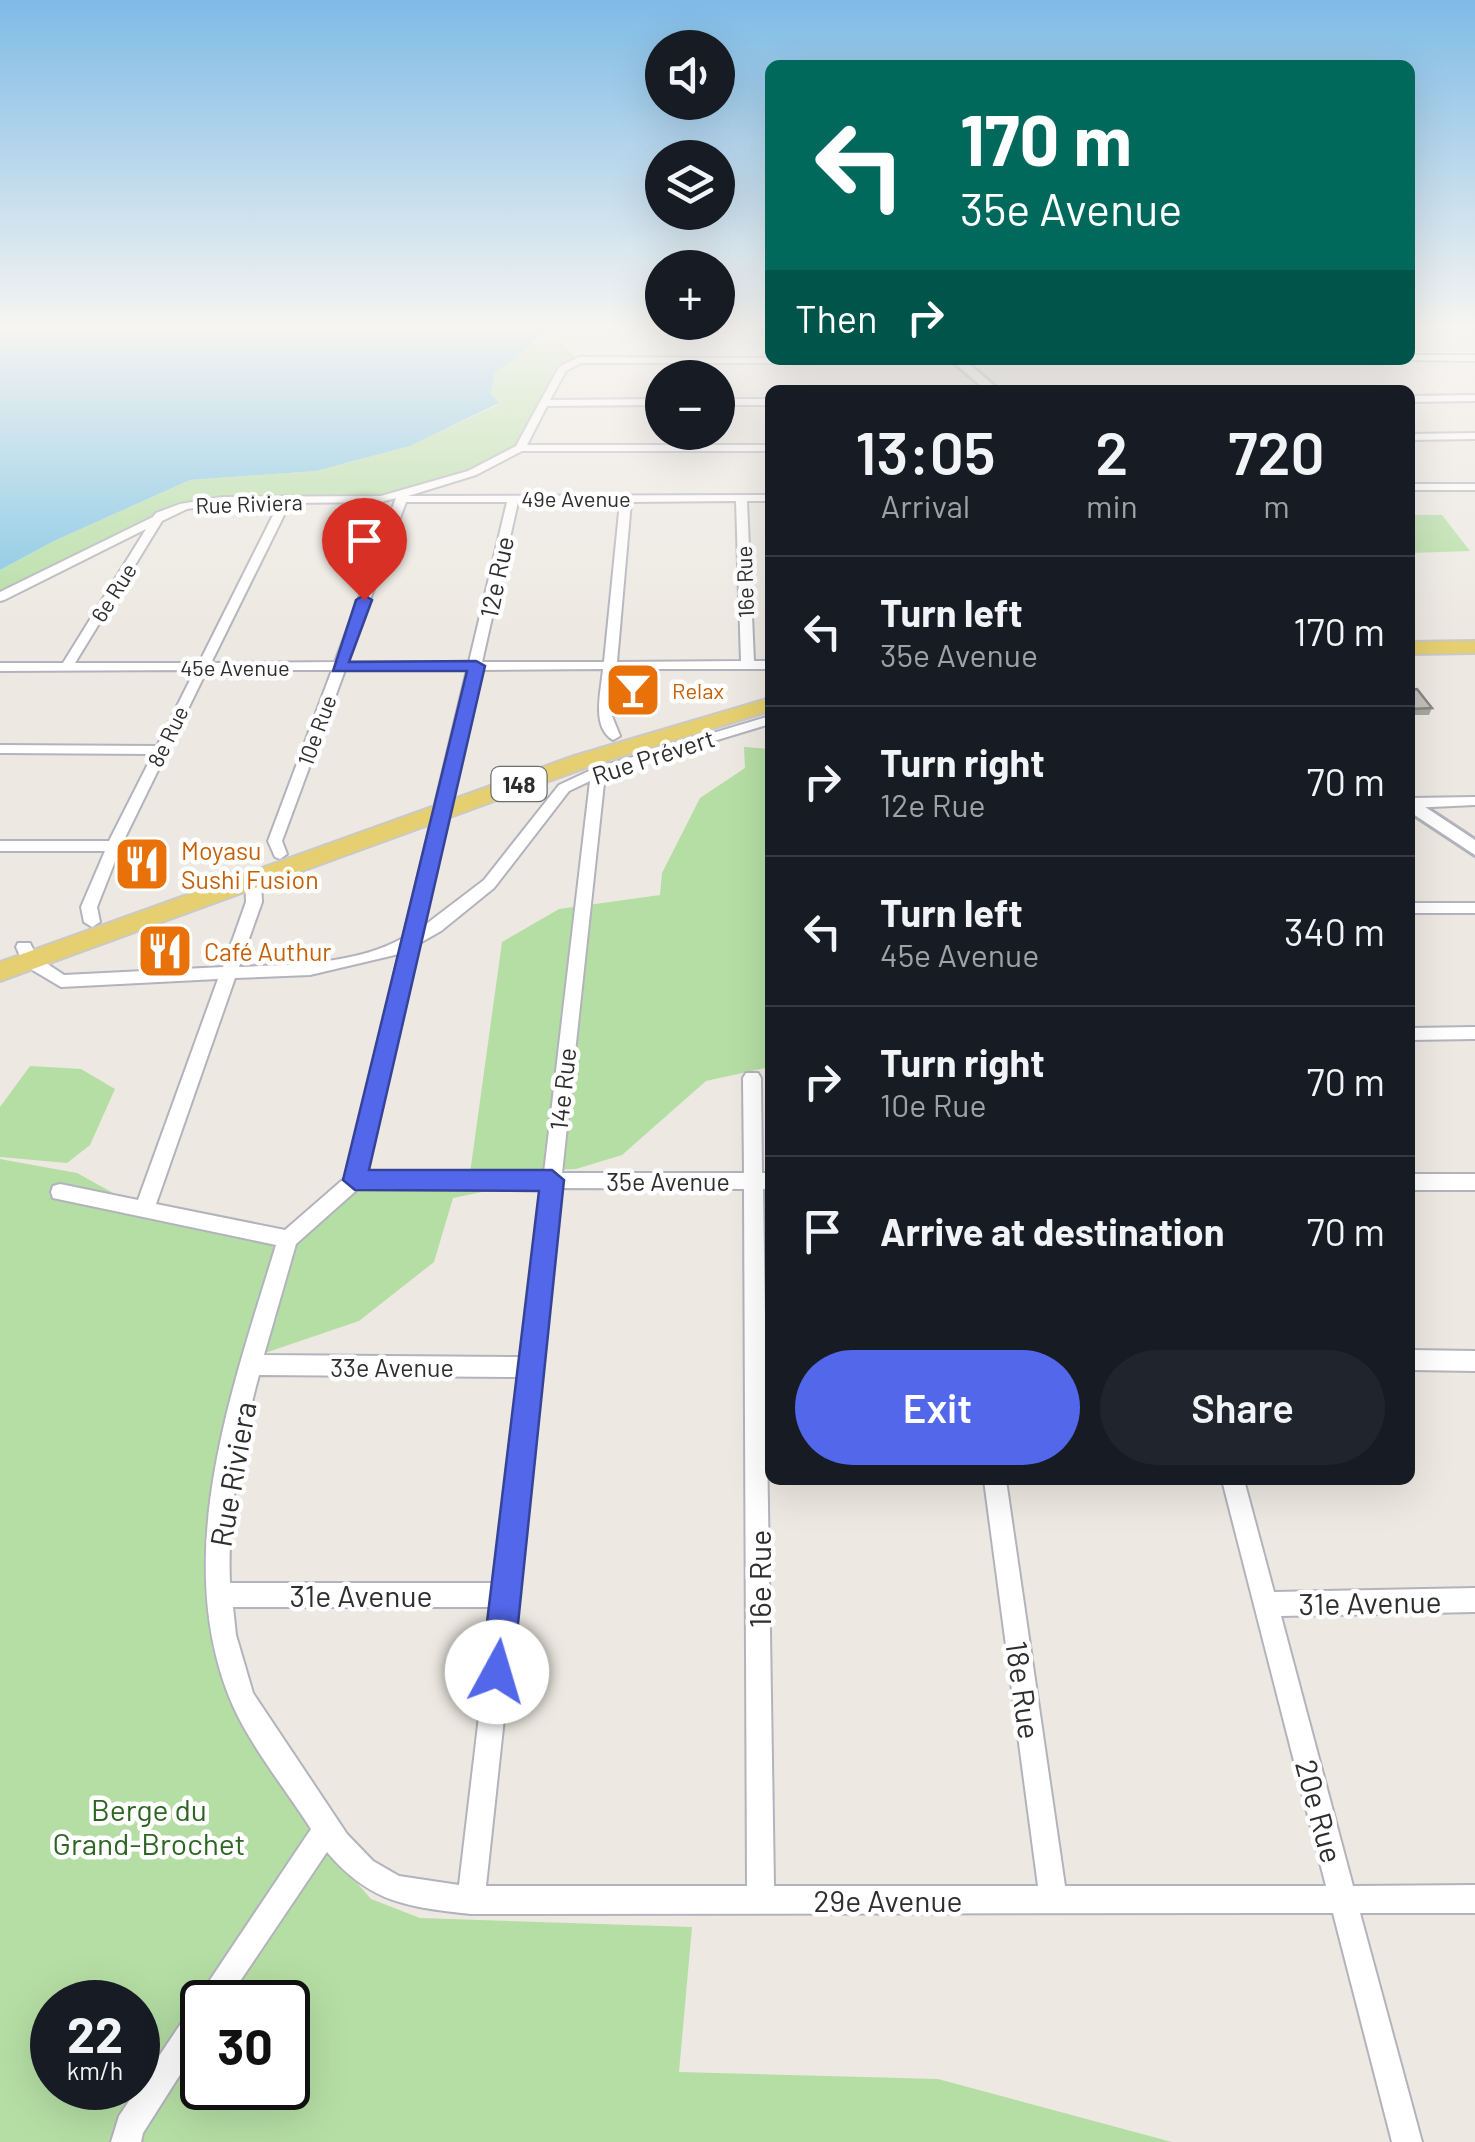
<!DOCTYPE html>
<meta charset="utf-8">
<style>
body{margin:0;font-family:Barlow,sans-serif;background:#20242c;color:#f1f3f6;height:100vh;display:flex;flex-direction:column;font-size:38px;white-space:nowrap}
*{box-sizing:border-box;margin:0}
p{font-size:32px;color:#9ea1a6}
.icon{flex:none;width:55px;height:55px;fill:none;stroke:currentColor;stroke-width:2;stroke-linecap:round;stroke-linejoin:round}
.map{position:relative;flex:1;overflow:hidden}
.drawer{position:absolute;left:765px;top:385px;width:650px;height:1100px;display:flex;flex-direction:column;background:#171b24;border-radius:15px;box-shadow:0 10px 40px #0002}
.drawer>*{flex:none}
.top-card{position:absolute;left:765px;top:60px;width:650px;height:305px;border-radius:15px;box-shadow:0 10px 40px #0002;background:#00695c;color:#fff;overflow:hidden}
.fabs{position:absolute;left:645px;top:30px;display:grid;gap:20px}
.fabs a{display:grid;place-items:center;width:90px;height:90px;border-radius:50%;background:#171b24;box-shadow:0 10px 40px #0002;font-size:50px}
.speed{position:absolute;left:30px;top:1980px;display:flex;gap:20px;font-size:50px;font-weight:700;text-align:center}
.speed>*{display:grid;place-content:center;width:130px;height:130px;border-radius:50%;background:#171b24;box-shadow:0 10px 40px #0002;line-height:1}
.speed small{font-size:25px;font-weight:400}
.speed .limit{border:5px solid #111;border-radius:15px;background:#fff;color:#111}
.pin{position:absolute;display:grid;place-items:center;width:85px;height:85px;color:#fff;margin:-102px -42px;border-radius:50% 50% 50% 0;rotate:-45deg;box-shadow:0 0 10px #0007}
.pin .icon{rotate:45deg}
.me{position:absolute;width:110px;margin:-55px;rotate:6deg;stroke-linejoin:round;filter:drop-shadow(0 0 8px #0008)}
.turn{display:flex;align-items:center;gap:35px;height:210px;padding:0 30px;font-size:45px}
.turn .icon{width:130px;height:130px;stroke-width:2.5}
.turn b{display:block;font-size:70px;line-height:85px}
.then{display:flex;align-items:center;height:95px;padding:0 30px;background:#0003;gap:20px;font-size:38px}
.eta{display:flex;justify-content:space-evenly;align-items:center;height:170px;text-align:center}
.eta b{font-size:60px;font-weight:600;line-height:70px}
.action{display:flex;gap:20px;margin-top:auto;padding:20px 30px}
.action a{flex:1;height:115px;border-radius:60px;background:#5267ea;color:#fff;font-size:40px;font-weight:600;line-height:115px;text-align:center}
.action a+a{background:#20242c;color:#f1f3f6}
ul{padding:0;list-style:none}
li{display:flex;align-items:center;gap:30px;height:150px;padding:0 30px;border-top:2px solid #363941}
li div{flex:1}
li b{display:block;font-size:38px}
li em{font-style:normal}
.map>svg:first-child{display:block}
.green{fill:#b5dea4;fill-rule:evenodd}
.water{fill:#80c5e4}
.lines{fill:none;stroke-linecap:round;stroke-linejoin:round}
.minor-casing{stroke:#b2b3bc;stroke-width:4}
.tertiary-casing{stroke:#b2b3bc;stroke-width:6}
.primary-casing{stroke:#c9c9c9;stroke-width:4}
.minor{fill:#fff;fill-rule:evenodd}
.tertiary{fill:#fff;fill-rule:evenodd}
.primary{fill:#e5cf70;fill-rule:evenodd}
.wall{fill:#aaa8a3}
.building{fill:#c6c3bd;stroke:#8b8884;stroke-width:2.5}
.route{fill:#5267ea;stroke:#354398;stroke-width:2.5}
.labels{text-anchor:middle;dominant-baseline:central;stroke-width:9;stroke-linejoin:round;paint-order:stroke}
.far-street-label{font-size:22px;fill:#2e2e2e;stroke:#fff}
.far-food-label{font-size:22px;fill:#c56008;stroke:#fff;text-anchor:start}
.shield{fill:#fff;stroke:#6d6d6d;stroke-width:2.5}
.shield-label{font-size:22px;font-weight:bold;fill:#2e2e2e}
.street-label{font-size:25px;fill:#2e2e2e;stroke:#fff}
.food-label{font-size:25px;fill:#c56008;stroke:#fff;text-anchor:start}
.near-street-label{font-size:30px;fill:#2e2e2e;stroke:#fff}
.near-park-label{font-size:30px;fill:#2d6623;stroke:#fff}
</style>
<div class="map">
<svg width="1475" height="2142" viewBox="0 0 1475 2142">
<rect width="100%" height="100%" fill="#ede9e2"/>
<g class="green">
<polygon points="531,343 561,343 579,360 569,363 520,448 494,464 381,499 203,501 0,596 0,570 54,541 190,480 316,471 410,446 499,404 491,394 495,373"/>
<polygon points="1410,515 1442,515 1470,551 1410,553"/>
<polygon points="744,747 770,749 770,1067 706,1081 622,1155 576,1169 470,1173 502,942 559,909 660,895 662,873 700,798 745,768"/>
<polygon points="30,1066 81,1069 115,1089 90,1145 67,1163 0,1157 0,1107"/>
<path d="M0,1159l77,14 67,37 144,29 68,-54 190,-6 -93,19 -19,64 -75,59 -97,33 -47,180 24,158 91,160 41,47 49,19 272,9 -13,145 259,7 234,63h-1172zM52,2002h86v86h-86zM202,2002h86v86h-86z"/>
</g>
<path class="water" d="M0,328h540c-5,21 -30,32 -45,45l-4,21 8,9 -89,43 -94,25 -126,9 -136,61 -54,29z"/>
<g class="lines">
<g class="minor-casing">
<g id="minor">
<polygon points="1410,355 1475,355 1475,361 1407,360 1410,360"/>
<path d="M579,357l467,3 -5,3h-460l-15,8 -16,29 112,-1v6l-115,1 -20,39h243v6h-248l-46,24 -68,21 362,-1v6h-23l7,160h16v8h-154l-4,47 8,20 -7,4c-22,-13 -12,-48 -10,-71l-123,1 -59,258 63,-48 75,-95 32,-15v-17h10l5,12 164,-49v8l-165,50 -43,399h182l-1,-95 3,-5h12l3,5 1,95h8v16h-7l11,697h264l-54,-406h22l59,406h261l-104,-406h22l30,112 201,-4v24l-194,4 72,270 122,-1v28h-115l62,229h-30l-59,-229 -862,1c-63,-7 -101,-11 -144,-62l-101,150h-24v38l-59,93 -2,9h-30l8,-26 192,-287c-25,-39 -59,-81 -78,-123 -64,-147 -1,-316 43,-461l-223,-47 -2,-6 2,-6 7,-2 78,16 80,-221 -157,8 -37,-22 -8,-18 2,-4h12l7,14 27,18 159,-8 23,-65 -1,-23 8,-5 8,5 1,23 -23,65c54,-3 116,-2 164,-29l64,-268h-122l-63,171 5,13 -7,5 -5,-2 -7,-16 64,-171h-125l-86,176 -24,61 3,15 -8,5 -8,-5 -3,-15 24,-56h-105v-10h109l44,-87 -153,-1v-8l157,1 38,-76 -195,1v-8h63l83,-134 -142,71 -4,1v-9l153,-75 3,-4 24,-9 43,-7 158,-1 87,-25 48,-25 43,-79zM396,498l-61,164 -124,1 79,-160 91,-1zM736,501l5,160 -124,1 14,-160zM406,502h101l-38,160h-122zM518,502h102l-16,160h-122zM223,503h56l-80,160h-124l87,-142 25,-12zM590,781l-46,392 -178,-1 52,-228 23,-13 53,-43 75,-97zM399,954l-52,222 -62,54 -129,-26 79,-226 75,-3zM359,1188h183l-20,169 -258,-2 32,-111zM561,1188l183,1 3,697h-261zM259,1375l260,2 -24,206h-265c-3,-70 11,-141 29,-208zM233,1607h259l-33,278 -60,-9 -26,-15 -26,-27 -94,-141 -17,-58z"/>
<polygon points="1475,395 1475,401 1410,402 1410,396"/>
<rect x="718" y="399" width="52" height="6"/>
<polygon points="1475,433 1475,439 1410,440 1410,434"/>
<rect x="1410" y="484" width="65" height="6"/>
<polygon points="1475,797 1475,805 1410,808 1410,798"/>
<rect x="1410" y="903" width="65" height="10"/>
<polygon points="1475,1027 1475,1039 1410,1040 1410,1028"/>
<rect x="1410" y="1174" width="65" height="16"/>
<polygon points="1410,1350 1475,1351 1475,1371 1410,1370"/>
</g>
</g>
<g class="tertiary-casing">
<g id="tertiary">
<polygon points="951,360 964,360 999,390 986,390"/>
<polygon points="1410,797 1475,840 1475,855 1410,812"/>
</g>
</g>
<g class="primary-casing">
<g id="primary">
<polygon points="1475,641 1475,653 1410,654 1410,642"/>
<polygon points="770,698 770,711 590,766 0,981 0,962 574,756"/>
</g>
</g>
<use href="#minor" class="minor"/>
<use href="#tertiary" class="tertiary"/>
<use href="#primary" class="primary"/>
</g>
<polygon class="wall" points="1410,690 1432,708 1429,715 1410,715"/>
<polygon class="building" points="1417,689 1432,708 1410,709 1410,690"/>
<linearGradient id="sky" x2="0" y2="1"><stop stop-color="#7ebbe6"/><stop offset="0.52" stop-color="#f7f5f2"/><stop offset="1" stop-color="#f7f5f2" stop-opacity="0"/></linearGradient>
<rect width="1475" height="628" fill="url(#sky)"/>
<polygon class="route" points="364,595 372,600 349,662 476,661 485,666 369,1170 552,1170 564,1180 513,1672 508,1683 497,1687 485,1683 481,1672 539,1191 355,1190 343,1180 467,671 333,671 356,600"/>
<defs>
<g id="bar-square" transform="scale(2.875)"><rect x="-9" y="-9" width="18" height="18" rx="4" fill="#e8710a" stroke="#fff"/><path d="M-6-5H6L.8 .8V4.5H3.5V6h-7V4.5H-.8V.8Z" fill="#fff"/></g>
<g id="restaurant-square" transform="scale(2.875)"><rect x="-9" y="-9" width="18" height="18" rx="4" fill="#e8710a" stroke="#fff"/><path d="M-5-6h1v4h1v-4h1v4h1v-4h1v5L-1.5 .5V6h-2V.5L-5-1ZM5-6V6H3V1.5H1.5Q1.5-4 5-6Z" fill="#fff"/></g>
</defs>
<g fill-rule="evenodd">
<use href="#bar-square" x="633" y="690"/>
<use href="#restaurant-square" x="142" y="864"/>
<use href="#restaurant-square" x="165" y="951"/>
</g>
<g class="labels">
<g class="far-street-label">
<text x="576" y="498">49e Avenue</text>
<text transform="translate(249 503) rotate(-2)">Rue Riviera</text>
<text transform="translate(744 582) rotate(-92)">16e Rue</text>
<text transform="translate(113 592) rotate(-58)">6e Rue</text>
<text x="235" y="667">45e Avenue</text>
<text transform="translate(316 730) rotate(-70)">10e Rue</text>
<text transform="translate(167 736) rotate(-64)">8e Rue</text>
</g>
<g class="far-food-label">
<text x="672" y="690">Relax</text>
</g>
<rect class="shield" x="491.5" y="767" width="55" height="34" rx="8"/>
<g class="shield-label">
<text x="519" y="784">148</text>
</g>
<g class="street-label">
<text transform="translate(496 577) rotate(-78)">12e Rue</text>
<text transform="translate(653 756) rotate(-18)">Rue Prévert</text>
<text transform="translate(562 1089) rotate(-84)">14e Rue</text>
<text x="668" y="1181">35e Avenue</text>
<text x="392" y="1367">33e Avenue</text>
</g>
<g class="food-label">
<text x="181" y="850">Moyasu<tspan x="181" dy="29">Sushi Fusion</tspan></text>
<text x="204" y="951">Café Authur</text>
</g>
<g class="near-street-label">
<text transform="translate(232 1474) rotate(-80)">Rue Riviera</text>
<text transform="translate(759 1579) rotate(-90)">16e Rue</text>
<text x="361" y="1595">31e Avenue</text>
<text transform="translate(1370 1602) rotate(-1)">31e Avenue</text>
<text transform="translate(1024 1690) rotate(82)">18e Rue</text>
<text transform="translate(1320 1811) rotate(75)">20e Rue</text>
<text x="888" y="1900">29e Avenue</text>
</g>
<g class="near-park-label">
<text x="149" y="1809">Berge du<tspan x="149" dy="34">Grand-Brochet</tspan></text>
</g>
</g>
</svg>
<div class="fabs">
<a><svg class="icon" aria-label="sound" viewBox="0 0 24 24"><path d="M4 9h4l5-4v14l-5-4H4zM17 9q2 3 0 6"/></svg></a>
<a><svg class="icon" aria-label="layers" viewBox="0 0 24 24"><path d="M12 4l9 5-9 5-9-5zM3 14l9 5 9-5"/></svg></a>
<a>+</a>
<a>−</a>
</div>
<div class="speed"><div>22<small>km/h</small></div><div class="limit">30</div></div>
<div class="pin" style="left:364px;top:600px;background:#d93025"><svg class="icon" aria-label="arrive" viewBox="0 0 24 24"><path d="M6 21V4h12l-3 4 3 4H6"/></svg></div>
<svg class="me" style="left:497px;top:1672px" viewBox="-20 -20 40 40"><circle r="19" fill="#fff"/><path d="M0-13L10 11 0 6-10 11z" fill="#5267ea"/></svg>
<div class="top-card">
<div class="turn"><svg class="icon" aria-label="left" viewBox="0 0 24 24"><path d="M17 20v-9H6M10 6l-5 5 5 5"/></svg><div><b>170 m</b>35e Avenue</div></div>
<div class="then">Then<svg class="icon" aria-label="right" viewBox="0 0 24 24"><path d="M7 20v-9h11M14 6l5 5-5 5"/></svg></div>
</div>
<section class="drawer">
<div class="eta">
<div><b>13:05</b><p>Arrival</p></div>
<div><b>2</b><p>min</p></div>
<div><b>720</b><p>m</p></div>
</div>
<ul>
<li><svg class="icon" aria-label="left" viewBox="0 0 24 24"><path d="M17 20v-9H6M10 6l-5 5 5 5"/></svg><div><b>Turn left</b><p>35e Avenue</p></div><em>170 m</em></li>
<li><svg class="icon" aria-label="right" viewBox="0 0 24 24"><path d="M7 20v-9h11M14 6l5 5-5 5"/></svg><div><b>Turn right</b><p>12e Rue</p></div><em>70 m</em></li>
<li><svg class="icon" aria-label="left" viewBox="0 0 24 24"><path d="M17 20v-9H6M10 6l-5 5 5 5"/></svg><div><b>Turn left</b><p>45e Avenue</p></div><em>340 m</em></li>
<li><svg class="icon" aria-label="right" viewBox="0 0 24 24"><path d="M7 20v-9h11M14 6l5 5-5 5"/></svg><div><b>Turn right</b><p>10e Rue</p></div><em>70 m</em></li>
<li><svg class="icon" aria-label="arrive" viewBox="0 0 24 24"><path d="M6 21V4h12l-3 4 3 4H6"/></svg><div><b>Arrive at destination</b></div><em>70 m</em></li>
</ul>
<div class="action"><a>Exit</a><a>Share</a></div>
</section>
</div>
